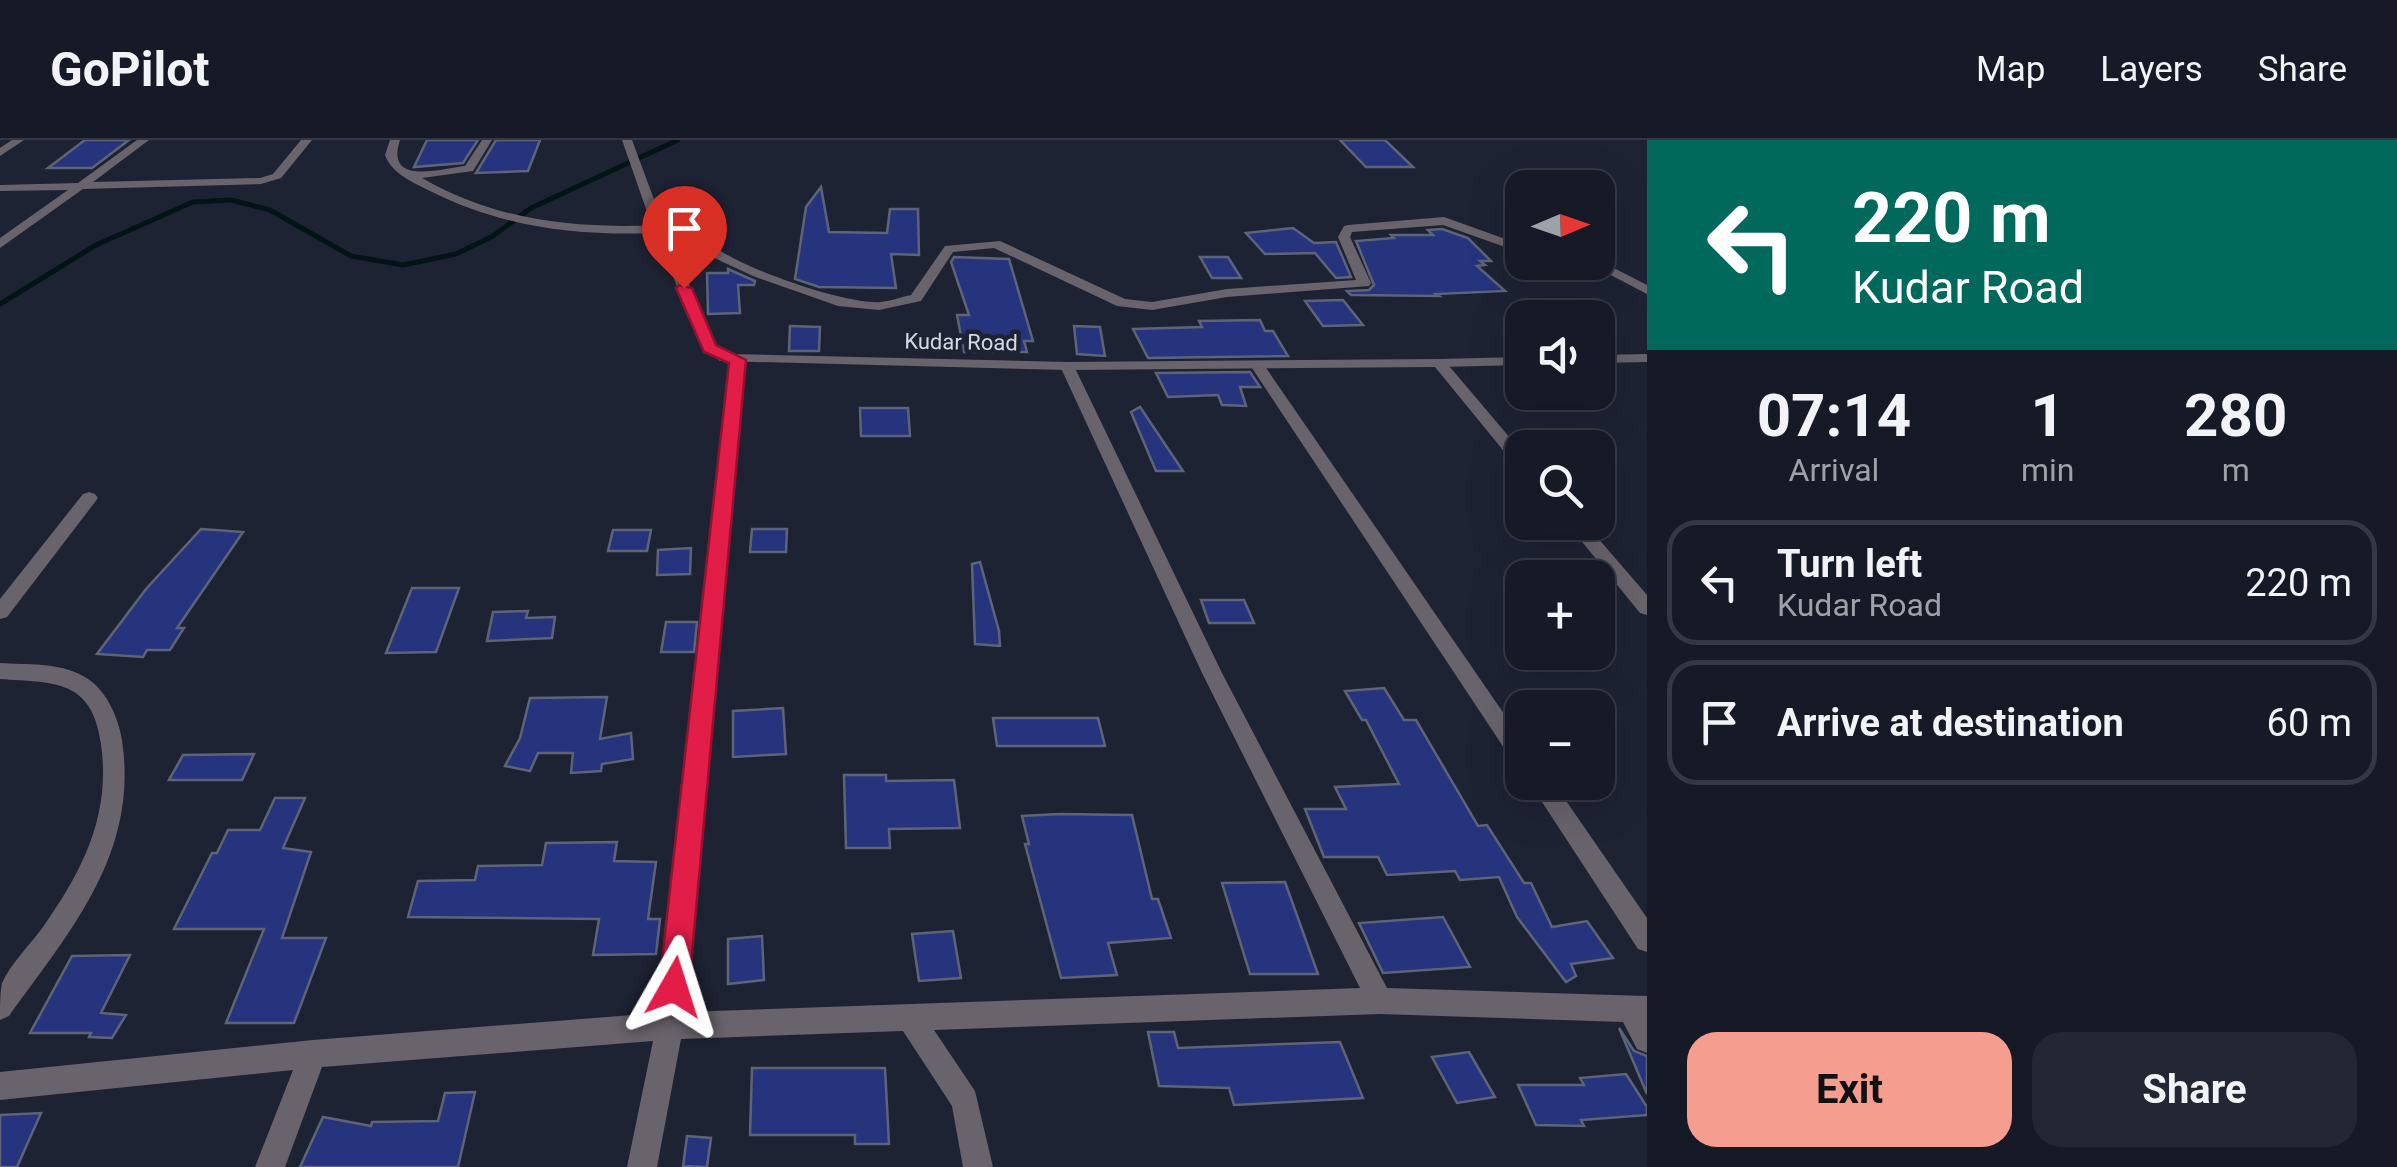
<!DOCTYPE html>
<meta charset="utf-8">
<style>
body{margin:0;font-family:Roboto,sans-serif;background:#232733;color:#f1f3f6;height:100vh;display:flex;flex-direction:column;font-size:38px;white-space:nowrap}
*{box-sizing:border-box;margin:0}
p{font-size:32px;color:#9ea1a7}
.icon{flex:none;width:55px;height:55px;fill:none;stroke:currentColor;stroke-width:2;stroke-linecap:round;stroke-linejoin:round}
.map{position:relative;flex:1;overflow:hidden}
.details{display:flex;flex-direction:column;background:#161a27;width:750px}
.details>*{flex:none}
.hud{background:#00695c;color:#fff;overflow:hidden}
.needle{width:65px;rotate:88deg}
.buttons{position:absolute;left:1505px;top:30px;display:grid;gap:20px}
.buttons a{display:grid;place-items:center;width:110px;height:110px;border-radius:20px;background:#161a27;box-shadow:0 10px 40px #0002,0 0 0 2px #353844;font-size:50px}
.pin{position:absolute;display:grid;place-items:center;width:85px;height:85px;color:#fff;margin:-102px -42px;border-radius:50% 50% 50% 0;rotate:-45deg;box-shadow:0 0 10px #0007}
.pin .icon{rotate:45deg}
.me{position:absolute;width:110px;margin:-55px;rotate:6deg;stroke-linejoin:round;filter:drop-shadow(0 0 8px #0008)}
.turn{display:flex;align-items:center;gap:35px;height:210px;padding:0 40px;font-size:45px}
.turn .icon{width:130px;height:130px;stroke-width:2.5}
.turn b{display:block;font-size:70px;line-height:85px}
.eta{display:flex;justify-content:space-evenly;align-items:center;height:170px;text-align:center}
.eta b{font-size:60px;font-weight:700;line-height:70px}
.button{display:flex;gap:20px;margin-top:auto;padding:20px 40px}
.button a{flex:1;height:115px;border-radius:30px;background:#f59d8e;color:#111;font-size:40px;font-weight:700;line-height:115px;text-align:center}
.button a+a{background:#232733;color:#f1f3f6}
ul{padding:0;list-style:none}
li{display:flex;align-items:center;gap:30px;height:125px;margin:0 20px 15px;padding:0 20px;border:5px solid #353844;border-radius:30px}
li div{flex:1}
li b{display:block;font-size:38px}
li em{font-style:normal}
header{display:flex;align-items:center;gap:60px;box-sizing:border-box;height:140px;padding:0 50px;background:#161a27;border-bottom:2px solid #353844}
header strong{font-size:48px}
nav{display:flex;gap:55px;margin-inline-start:auto;font-size:35px}
main{display:flex;flex:1;min-height:0}
.map>svg:first-child{display:block}
.lines{fill:none;stroke-linecap:round;stroke-linejoin:round}
.stream{stroke:#031416;stroke-width:5}
.building{fill:#25347d;stroke:#5d6478;stroke-width:2.5}
.minor{fill:#69636b;fill-rule:evenodd}
.tertiary{fill:#69636b;fill-rule:evenodd}
.route{fill:#e11d48;stroke:#92132f;stroke-width:2.5}
.labels{text-anchor:middle;dominant-baseline:central;stroke-width:9;stroke-linejoin:round;paint-order:stroke}
.far-street-label{font-size:22px;fill:#d5d9e5;stroke:#1e2334}
</style>
<header>
<strong>GoPilot</strong>
<nav><a>Map</a><a>Layers</a><a>Share</a></nav>
</header>
<main>
<div class="map">
<svg width="1647" height="1027" viewBox="0 0 1647 1027">
<rect width="100%" height="100%" fill="#1e2334"/>
<g class="lines">
<polyline class="stream" points="0,164 96,105 193,62 231,60 270,70 351,116 403,125 456,114 493,96 531,68 678,0"/>
</g>
<g class="building">
<polygon points="85,0 129,0 92,28 48,28"/>
<polygon points="427,0 478,0 463,23 414,27"/>
<polygon points="496,0 540,0 528,31 476,33"/>
<polygon points="1340,0 1385,0 1413,27 1366,27"/>
<polygon points="821,47 829,92 887,93 890,69 918,69 919,115 891,114 896,148 819,147 795,139 806,67"/>
<polygon points="1293,88 1314,103 1336,102 1351,137 1336,138 1315,113 1265,114 1246,93"/>
<polygon points="1442,89 1468,98 1491,121 1480,121 1485,125 1477,126 1505,151 1436,154 1439,156 1351,155 1347,151 1369,150 1374,145 1356,101 1394,98 1391,95 1433,95 1428,90"/>
<polygon points="954,117 1009,119 1033,201 1024,201 1027,212 964,212 957,175 969,175 951,122"/>
<polygon points="1200,117 1228,117 1241,138 1212,138"/>
<polygon points="728,129 755,141 754,145 738,145 740,173 708,174 707,133 728,133"/>
<polygon points="1343,160 1363,185 1323,186 1305,161"/>
<polygon points="1260,180 1265,191 1273,191 1288,216 1148,218 1133,189 1202,187 1199,181"/>
<polygon points="790,186 820,187 819,211 789,211"/>
<polygon points="1074,186 1100,187 1105,216 1077,214"/>
<polygon points="1250,232 1260,247 1240,247 1246,266 1222,265 1218,255 1168,257 1156,233"/>
<polygon points="1140,267 1183,331 1156,331 1131,272"/>
<polygon points="860,268 908,268 910,296 861,296"/>
<polygon points="201,389 243,392 177,488 184,488 170,510 147,510 143,517 97,514 146,449"/>
<polygon points="752,389 787,389 786,412 750,412"/>
<polygon points="613,390 651,390 647,411 608,411"/>
<polygon points="691,408 690,434 657,435 658,410"/>
<polygon points="980,422 999,491 1000,506 975,504 972,424"/>
<polygon points="412,448 459,448 436,512 386,513"/>
<polygon points="1201,460 1244,460 1254,483 1209,483"/>
<polygon points="528,471 526,478 555,477 552,498 487,501 493,472"/>
<polygon points="666,482 697,482 694,512 661,512"/>
<polygon points="1384,548 1404,580 1416,580 1478,686 1487,685 1524,743 1531,743 1552,787 1587,781 1613,818 1571,824 1576,836 1566,842 1517,777 1499,737 1460,740 1455,731 1387,735 1378,717 1324,717 1305,669 1346,669 1335,647 1399,644 1366,580 1362,580 1345,551"/>
<polygon points="607,557 600,599 631,593 633,619 602,624 601,631 571,633 573,613 538,613 530,631 505,626 520,598 530,558"/>
<polygon points="783,568 786,614 733,617 733,571"/>
<polygon points="993,578 1098,578 1105,606 997,606"/>
<polygon points="254,614 242,640 169,640 183,615"/>
<polygon points="844,635 886,635 886,641 954,640 960,688 889,689 890,708 846,708"/>
<polygon points="275,658 305,658 283,708 311,712 282,798 326,798 294,883 226,883 264,789 174,789 212,713 217,713 228,690 260,690"/>
<polygon points="1060,674 1132,675 1152,759 1158,759 1171,798 1108,803 1117,835 1061,838 1025,704 1029,704 1022,676"/>
<polygon points="617,702 614,721 656,722 648,779 660,779 656,814 593,815 599,779 408,777 418,741 475,740 478,726 542,725 546,703"/>
<polygon points="1285,742 1318,834 1250,834 1222,743"/>
<polygon points="1443,777 1470,827 1383,833 1359,783"/>
<polygon points="953,791 961,838 919,841 912,794"/>
<polygon points="762,796 764,840 728,844 728,799"/>
<polygon points="130,815 101,873 126,875 112,898 89,897 91,893 30,893 72,816"/>
<polygon points="1619,888 1634,911 1647,916 1647,954"/>
<polygon points="1148,892 1174,892 1178,908 1340,902 1363,958 1234,965 1229,948 1159,946"/>
<polygon points="1469,912 1495,957 1457,963 1432,917"/>
<polygon points="752,928 885,928 889,1004 855,1004 855,995 750,995"/>
<polygon points="1626,934 1647,967 1647,975 1581,980 1584,986 1536,985 1518,945 1584,945 1580,938"/>
<polygon points="475,952 458,1027 300,1027 323,977 371,986 372,982 438,981 445,953"/>
<polygon points="41,973 17,1027 0,1027 0,975"/>
<polygon points="687,996 711,998 707,1027 683,1026"/>
</g>
<g class="lines">
<g class="minor">
<polygon points="12,0 24,0 0,16 0,8"/>
<polygon points="137,0 149,0 93,42 260,38 273,34 301,0 312,0 281,38 261,44 83,49 0,108 0,98 68,50 0,51 0,45 78,43"/>
<path d="M390,0h10c-15,46 39,29 65,26l17,-26h10l-19,31 -51,7c75,43 153,51 237,47l6,4 -6,4c-81,3 -154,-5 -227,-41 -18,-9 -40,-18 -47,-37z"/>
<path d="M647,65c31,-1 48,28 71,44 27,20 129,56 163,53 10,-1 20,-5 30,-7l34,-49 55,-5 125,58 27,3 75,-13 129,-9 -18,-43 6,-11 4,-1 96,-8 78,28v8l-79,-28 -91,7 -2,5 21,46 -2,3 -142,11 -75,13 -35,-4 -123,-58 -41,4 -32,49 -42,9 -41,-4 -85,-30 -43,-20 -30,-30 -33,-17z"/>
<polygon points="1598,120 1647,145 1647,154 1586,122 1598,122"/>
<polygon points="1647,214 1647,222 1598,223 1598,215"/>
<polygon points="737,216 744,220 685,872 1360,848 1202,533 1060,226 1067,222 1074,226 1222,533 1387,848 1647,856 1647,913 1637,909 1623,882 1380,874 934,890 975,951 993,1027 963,1027 952,966 903,891 681,899 657,1027 627,1027 653,901 322,927 285,1027 255,1027 293,930 0,960 0,932 313,900 658,873 730,220"/>
<polygon points="1522,217 1522,225 1439,227 1432,223 1439,219"/>
<polygon points="1257,221 1262,222 1522,600 1522,626 1514,623 1250,225"/>
<polygon points="89,352 95,354 98,358 95,362 7,477 0,479 0,459 83,354"/>
<path d="M0,523c27,2 58,-1 83,13 22,11 35,40 39,64 17,113 -51,190 -113,276l-9,4c0,-11 0,-28 2,-37 9,-20 28,-38 41,-56 40,-57 68,-112 58,-183 -9,-66 -48,-61 -101,-65z"/>
<polygon points="1529,642 1553,642 1647,778 1647,812 1638,809"/>
</g>
<g class="tertiary">
<polygon points="622,0 632,0 665,89 716,206 728,214 1067,222 1439,219 1444,220 1522,312 1522,327 1516,326 1435,227 1067,230 720,221 703,208 653,89"/>
<polygon points="1566,382 1584,382 1647,455 1647,475 1640,473"/>
</g>
</g>
<polygon class="route" points="679,145 692,148 716,205 746,220 689,847 685,858 674,862 663,858 659,847 729,223 704,212 676,148"/>
<g class="labels">
<g class="far-street-label">
<text transform="translate(961 202) rotate(1)">Kudar Road</text>
</g>
</g>
</svg>
<div class="buttons">
<a><svg class="needle" viewBox="-14 -14 28 28"><path d="M0-13l5 13h-10z" fill="#e53935"/><path d="M0 13l5-13h-10z" fill="#9ea1a7"/></svg></a>
<a><svg class="icon" aria-label="sound" viewBox="0 0 24 24"><path d="M4 9h4l5-4v14l-5-4H4zM17 9q2 3 0 6"/></svg></a>
<a><svg class="icon" aria-label="search" viewBox="0 0 24 24"><circle cx="10" cy="10" r="6"/><path d="M15 15l6 6"/></svg></a>
<a>+</a>
<a>−</a>
</div>
<div class="pin" style="left:684px;top:148px;background:#d93025"><svg class="icon" aria-label="arrive" viewBox="0 0 24 24"><path d="M6 21V4h12l-3 4 3 4H6"/></svg></div>
<svg class="me" style="left:674px;top:847px" viewBox="-20 -20 40 40"><path d="M0-17L14 15 0 8-14 15z" fill="#e11d48" stroke="#fff" stroke-width="4"/></svg>
</div>
<section class="details">
<div class="hud">
<div class="turn"><svg class="icon" aria-label="left" viewBox="0 0 24 24"><path d="M17 20v-9H6M10 6l-5 5 5 5"/></svg><div><b>220 m</b>Kudar Road</div></div>
</div>
<div class="eta">
<div><b>07:14</b><p>Arrival</p></div>
<div><b>1</b><p>min</p></div>
<div><b>280</b><p>m</p></div>
</div>
<ul>
<li><svg class="icon" aria-label="left" viewBox="0 0 24 24"><path d="M17 20v-9H6M10 6l-5 5 5 5"/></svg><div><b>Turn left</b><p>Kudar Road</p></div><em>220 m</em></li>
<li><svg class="icon" aria-label="arrive" viewBox="0 0 24 24"><path d="M6 21V4h12l-3 4 3 4H6"/></svg><div><b>Arrive at destination</b></div><em>60 m</em></li>
</ul>
<div class="button"><a>Exit</a><a>Share</a></div>
</section>
</main>
